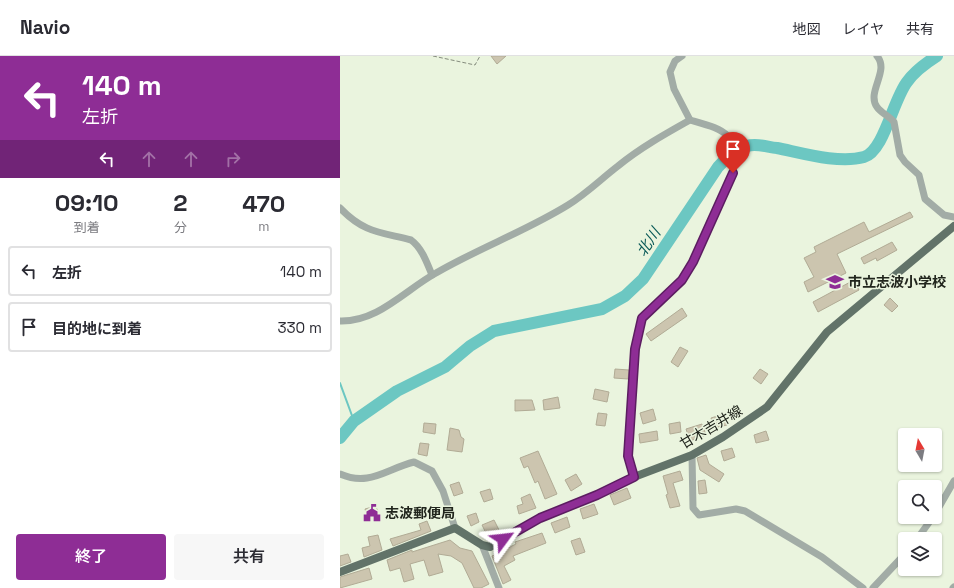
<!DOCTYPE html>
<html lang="ja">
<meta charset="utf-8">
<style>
body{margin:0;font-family:"Space Grotesk","Noto Sans JP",sans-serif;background:#f7f7f7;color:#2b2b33;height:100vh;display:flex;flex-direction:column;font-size:15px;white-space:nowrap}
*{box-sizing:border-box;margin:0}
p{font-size:13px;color:#7c7c81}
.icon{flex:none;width:22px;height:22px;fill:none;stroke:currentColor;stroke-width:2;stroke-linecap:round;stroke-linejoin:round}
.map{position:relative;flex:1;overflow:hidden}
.drawer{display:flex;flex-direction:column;background:#fff;width:340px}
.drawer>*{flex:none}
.hud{background:#8e2d95;color:#fff;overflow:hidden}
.needle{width:26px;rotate:350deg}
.tools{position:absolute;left:558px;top:372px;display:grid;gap:8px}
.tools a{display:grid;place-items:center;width:44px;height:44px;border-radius:4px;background:#fff;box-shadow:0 1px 3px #0004;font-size:20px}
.pin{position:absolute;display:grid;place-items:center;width:34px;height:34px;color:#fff;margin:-41px -17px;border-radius:50% 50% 50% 0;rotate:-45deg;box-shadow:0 0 4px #0007}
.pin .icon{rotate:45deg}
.me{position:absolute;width:44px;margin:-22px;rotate:60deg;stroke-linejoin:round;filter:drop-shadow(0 0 3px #0008)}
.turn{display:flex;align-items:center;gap:14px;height:84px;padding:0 16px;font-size:18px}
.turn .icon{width:52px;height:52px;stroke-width:2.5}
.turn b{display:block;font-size:28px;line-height:34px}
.lanes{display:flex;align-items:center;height:38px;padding:0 16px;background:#0003;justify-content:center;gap:20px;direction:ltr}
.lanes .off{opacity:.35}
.eta{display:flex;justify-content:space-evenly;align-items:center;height:68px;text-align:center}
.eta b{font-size:24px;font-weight:600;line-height:28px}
.button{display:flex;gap:8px;margin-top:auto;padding:8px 16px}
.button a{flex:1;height:46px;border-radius:4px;background:#8e2d95;color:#fff;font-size:16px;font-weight:600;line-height:46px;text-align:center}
.button a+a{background:#f7f7f7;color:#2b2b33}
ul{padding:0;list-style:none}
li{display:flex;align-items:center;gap:12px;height:50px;margin:0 8px 6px;padding:0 8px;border:2px solid #e1e1e2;border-radius:4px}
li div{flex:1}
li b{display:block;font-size:15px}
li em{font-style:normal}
header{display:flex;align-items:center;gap:24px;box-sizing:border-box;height:56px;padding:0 20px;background:#fff;border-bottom:1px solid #e1e1e2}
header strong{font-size:19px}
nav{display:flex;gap:22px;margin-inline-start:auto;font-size:14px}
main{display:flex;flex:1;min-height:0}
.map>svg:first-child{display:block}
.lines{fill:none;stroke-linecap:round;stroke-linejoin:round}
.stream{stroke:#6cc7c2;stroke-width:2}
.river{stroke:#6cc7c2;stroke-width:12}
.building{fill:#ccc5af;stroke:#b1ab95}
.path{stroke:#858c7d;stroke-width:1;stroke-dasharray:4 2;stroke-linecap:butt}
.minor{stroke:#a2aca6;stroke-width:7}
.major{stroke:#627369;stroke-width:8}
.route-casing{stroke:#5c1d61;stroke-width:10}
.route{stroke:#8e2d95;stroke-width:7}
.labels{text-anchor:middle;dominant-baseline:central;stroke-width:3;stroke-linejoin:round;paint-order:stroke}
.poi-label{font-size:14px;font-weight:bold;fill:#20241c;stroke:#eaf4de;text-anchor:start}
.street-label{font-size:14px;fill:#20241c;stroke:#eaf4de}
.water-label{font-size:15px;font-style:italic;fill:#0b5b59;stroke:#eaf4de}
</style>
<header>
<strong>Navio</strong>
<nav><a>地図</a><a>レイヤ</a><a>共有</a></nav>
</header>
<main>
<section class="drawer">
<div class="hud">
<div class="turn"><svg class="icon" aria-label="left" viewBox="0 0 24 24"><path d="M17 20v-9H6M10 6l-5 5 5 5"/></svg><div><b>140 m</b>左折</div></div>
<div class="lanes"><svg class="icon" aria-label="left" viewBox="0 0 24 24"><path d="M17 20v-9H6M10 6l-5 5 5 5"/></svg><svg class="icon off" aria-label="ahead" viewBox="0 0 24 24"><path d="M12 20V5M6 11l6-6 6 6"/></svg><svg class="icon off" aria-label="ahead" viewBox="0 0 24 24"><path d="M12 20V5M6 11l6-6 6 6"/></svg><svg class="icon off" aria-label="right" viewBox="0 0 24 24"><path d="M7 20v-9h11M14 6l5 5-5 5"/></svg></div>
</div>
<div class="eta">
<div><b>09:10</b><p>到着</p></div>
<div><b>2</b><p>分</p></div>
<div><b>470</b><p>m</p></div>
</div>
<ul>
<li><svg class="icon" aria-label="left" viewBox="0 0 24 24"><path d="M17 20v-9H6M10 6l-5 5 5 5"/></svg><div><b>左折</b></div><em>140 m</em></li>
<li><svg class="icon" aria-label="arrive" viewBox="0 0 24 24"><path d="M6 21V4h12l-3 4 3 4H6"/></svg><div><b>目的地に到着</b></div><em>330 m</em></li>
</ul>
<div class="button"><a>終了</a><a>共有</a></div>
</section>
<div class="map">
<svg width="614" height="532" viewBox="0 0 614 532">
<rect width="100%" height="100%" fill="#eaf4de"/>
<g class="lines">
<polyline class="stream" points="0,327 14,365"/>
<path class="river" d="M0,382l14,-17 43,-30 48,-24 25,-21 24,-15 108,-22 23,-13 18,-17 75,-112c8,-8 16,-18 29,-21 10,-3 20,1 30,2 25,5 62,16 87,9 20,-6 29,-57 43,-75 7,-10 19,-19 30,-26"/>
</g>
<g class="building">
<polygon points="151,0 166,0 157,8"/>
<polygon points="570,156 573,161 497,198 506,217 468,236 464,226 474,221 464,202 476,196 474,191 524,166 529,176"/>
<polygon points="552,186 557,194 537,205 536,202 524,208 521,202"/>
<polygon points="514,224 519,234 478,256 473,246"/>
<polygon points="550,242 558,250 552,256 544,249"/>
<polygon points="342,252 347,260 311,285 306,278"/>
<polygon points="340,291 348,295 338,311 331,306"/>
<polygon points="275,313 289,314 288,323 274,322"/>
<polygon points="420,313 428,318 421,328 413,322"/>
<polygon points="255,333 269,336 267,346 253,343"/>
<polygon points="218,341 220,352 204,354 203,344"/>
<polygon points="175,344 192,344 195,354 175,355"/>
<polygon points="313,353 316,364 303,368 300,357"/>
<polygon points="258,357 267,358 265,370 256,369"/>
<polygon points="384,358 387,369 374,372 371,362"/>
<polygon points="340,366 341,376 330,378 329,368"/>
<polygon points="84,367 96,368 95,378 83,376"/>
<polygon points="362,368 366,379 350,385 346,373"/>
<polygon points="110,372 119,374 121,381 124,383 122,396 107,394"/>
<polygon points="317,375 318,384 300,387 299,378"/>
<polygon points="426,375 429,384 416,387 414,379"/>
<polygon points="80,387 89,388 87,400 78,398"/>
<polygon points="392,392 395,401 384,405 381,395"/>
<polygon points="198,395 217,438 205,443 198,425 195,427 188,410 184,412 180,402"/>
<polygon points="366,399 369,408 384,418 379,426 360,414 357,402"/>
<polygon points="340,415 343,424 333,427 340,450 330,452 326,439 328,438 323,420"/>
<polygon points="236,418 242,428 231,435 225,424"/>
<polygon points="365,424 367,437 359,438 358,425"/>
<polygon points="119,426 123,437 114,440 110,429"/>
<polygon points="287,432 291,442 274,449 270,439"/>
<polygon points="150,433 153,443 144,446 140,436"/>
<polygon points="190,438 196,452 179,458 177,450 183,448 181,442"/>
<polygon points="254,448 258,458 243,463 240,453"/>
<polygon points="36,450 39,460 28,464 25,453"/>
<polygon points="136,457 139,466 131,470 127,460"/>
<polygon points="227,461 230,471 215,477 211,467"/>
<polygon points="154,464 159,474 147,479 142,469"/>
<polygon points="87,465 91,475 53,490 50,483 81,474 79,468"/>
<polygon points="202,477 206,487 173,500 175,504 164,510 171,524 163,528 152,500 176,488 175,486"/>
<polygon points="38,479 42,494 24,501 22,492 30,490 28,481"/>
<polygon points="240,482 245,496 236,499 231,485"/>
<polygon points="110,484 120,492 132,495 149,528 141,532 134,532 122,507 111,500 98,498 103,516 89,520 84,504 70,508 74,523 64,526 60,512 50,515 47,504 72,494 72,496"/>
<polygon points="8,498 11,506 0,510 0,500"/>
<polygon points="29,512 32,523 0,532 0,521"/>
</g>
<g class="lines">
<polyline class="path" points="93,0 135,9 140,0"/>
<g class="minor">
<polyline points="342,0 335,5 330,16 334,33 350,64"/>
<path d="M537,0c13,15 -11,36 0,51 4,6 12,9 17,15l6,33 5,7 14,13 6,24 19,16 10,2"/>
<path d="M0,152c24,25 40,24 71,32 11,8 16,23 21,35"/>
<path d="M0,265c38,1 65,-31 96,-48 43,-25 90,-42 132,-68 18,-11 33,-26 50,-39 22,-18 47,-32 72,-46 35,10 48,12 43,53l-40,89 -11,18 -40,38 -7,31 -7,107 6,21"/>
<polyline points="352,399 353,452 359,459 396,453 405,455 482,501 523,532"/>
<path d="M0,418c29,13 46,-5 74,-12l18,9 11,20 12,37"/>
<polyline points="595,458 614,425"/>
<polyline points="577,483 593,461"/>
<polyline points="142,489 159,532"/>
<polyline points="533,532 565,498"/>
<polyline points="613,532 614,531"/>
</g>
<polyline class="major" points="0,516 115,472 142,489 150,491 200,462 257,439 294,421 352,399 383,381 427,351 487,276 614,170"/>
</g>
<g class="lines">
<g class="route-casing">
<polyline id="route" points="163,483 200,462 257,439 294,421 288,400 295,293 302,262 342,224 353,206 393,117"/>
</g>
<use href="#route" class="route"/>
</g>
<defs>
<g id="school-bare" transform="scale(1.38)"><path d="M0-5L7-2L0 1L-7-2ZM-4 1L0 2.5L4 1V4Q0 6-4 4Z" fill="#8e2d95" stroke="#eaf4de" stroke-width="2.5" paint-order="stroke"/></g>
<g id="civic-bare" transform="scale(1.38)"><path d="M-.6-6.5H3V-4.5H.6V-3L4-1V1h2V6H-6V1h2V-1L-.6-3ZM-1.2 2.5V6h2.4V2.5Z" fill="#8e2d95" stroke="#eaf4de" stroke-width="2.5" paint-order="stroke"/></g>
</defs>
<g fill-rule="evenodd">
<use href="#school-bare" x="495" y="226"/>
<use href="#civic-bare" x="32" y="457"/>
</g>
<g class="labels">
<g class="poi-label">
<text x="508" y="226">市立志波小学校</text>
<text x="45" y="457">志波郵便局</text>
</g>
<g class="street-label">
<text transform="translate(371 371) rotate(-31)">甘木吉井線</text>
</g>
<g class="water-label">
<text transform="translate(308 186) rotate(-56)">北川</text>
</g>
</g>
</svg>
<div class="tools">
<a><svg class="needle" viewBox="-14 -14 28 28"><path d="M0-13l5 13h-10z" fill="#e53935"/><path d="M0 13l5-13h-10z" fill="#7c7c81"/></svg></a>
<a><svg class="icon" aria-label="search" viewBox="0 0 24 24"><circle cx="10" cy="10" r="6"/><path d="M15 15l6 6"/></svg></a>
<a><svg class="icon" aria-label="layers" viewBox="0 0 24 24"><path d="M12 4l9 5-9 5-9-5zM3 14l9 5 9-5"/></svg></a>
</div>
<div class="pin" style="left:393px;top:117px;background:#d93025"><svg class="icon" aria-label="arrive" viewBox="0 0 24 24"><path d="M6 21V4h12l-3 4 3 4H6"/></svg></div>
<svg class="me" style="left:163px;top:483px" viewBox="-20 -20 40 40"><path d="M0-17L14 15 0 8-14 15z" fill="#8e2d95" stroke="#fff" stroke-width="4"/></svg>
</div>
</main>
